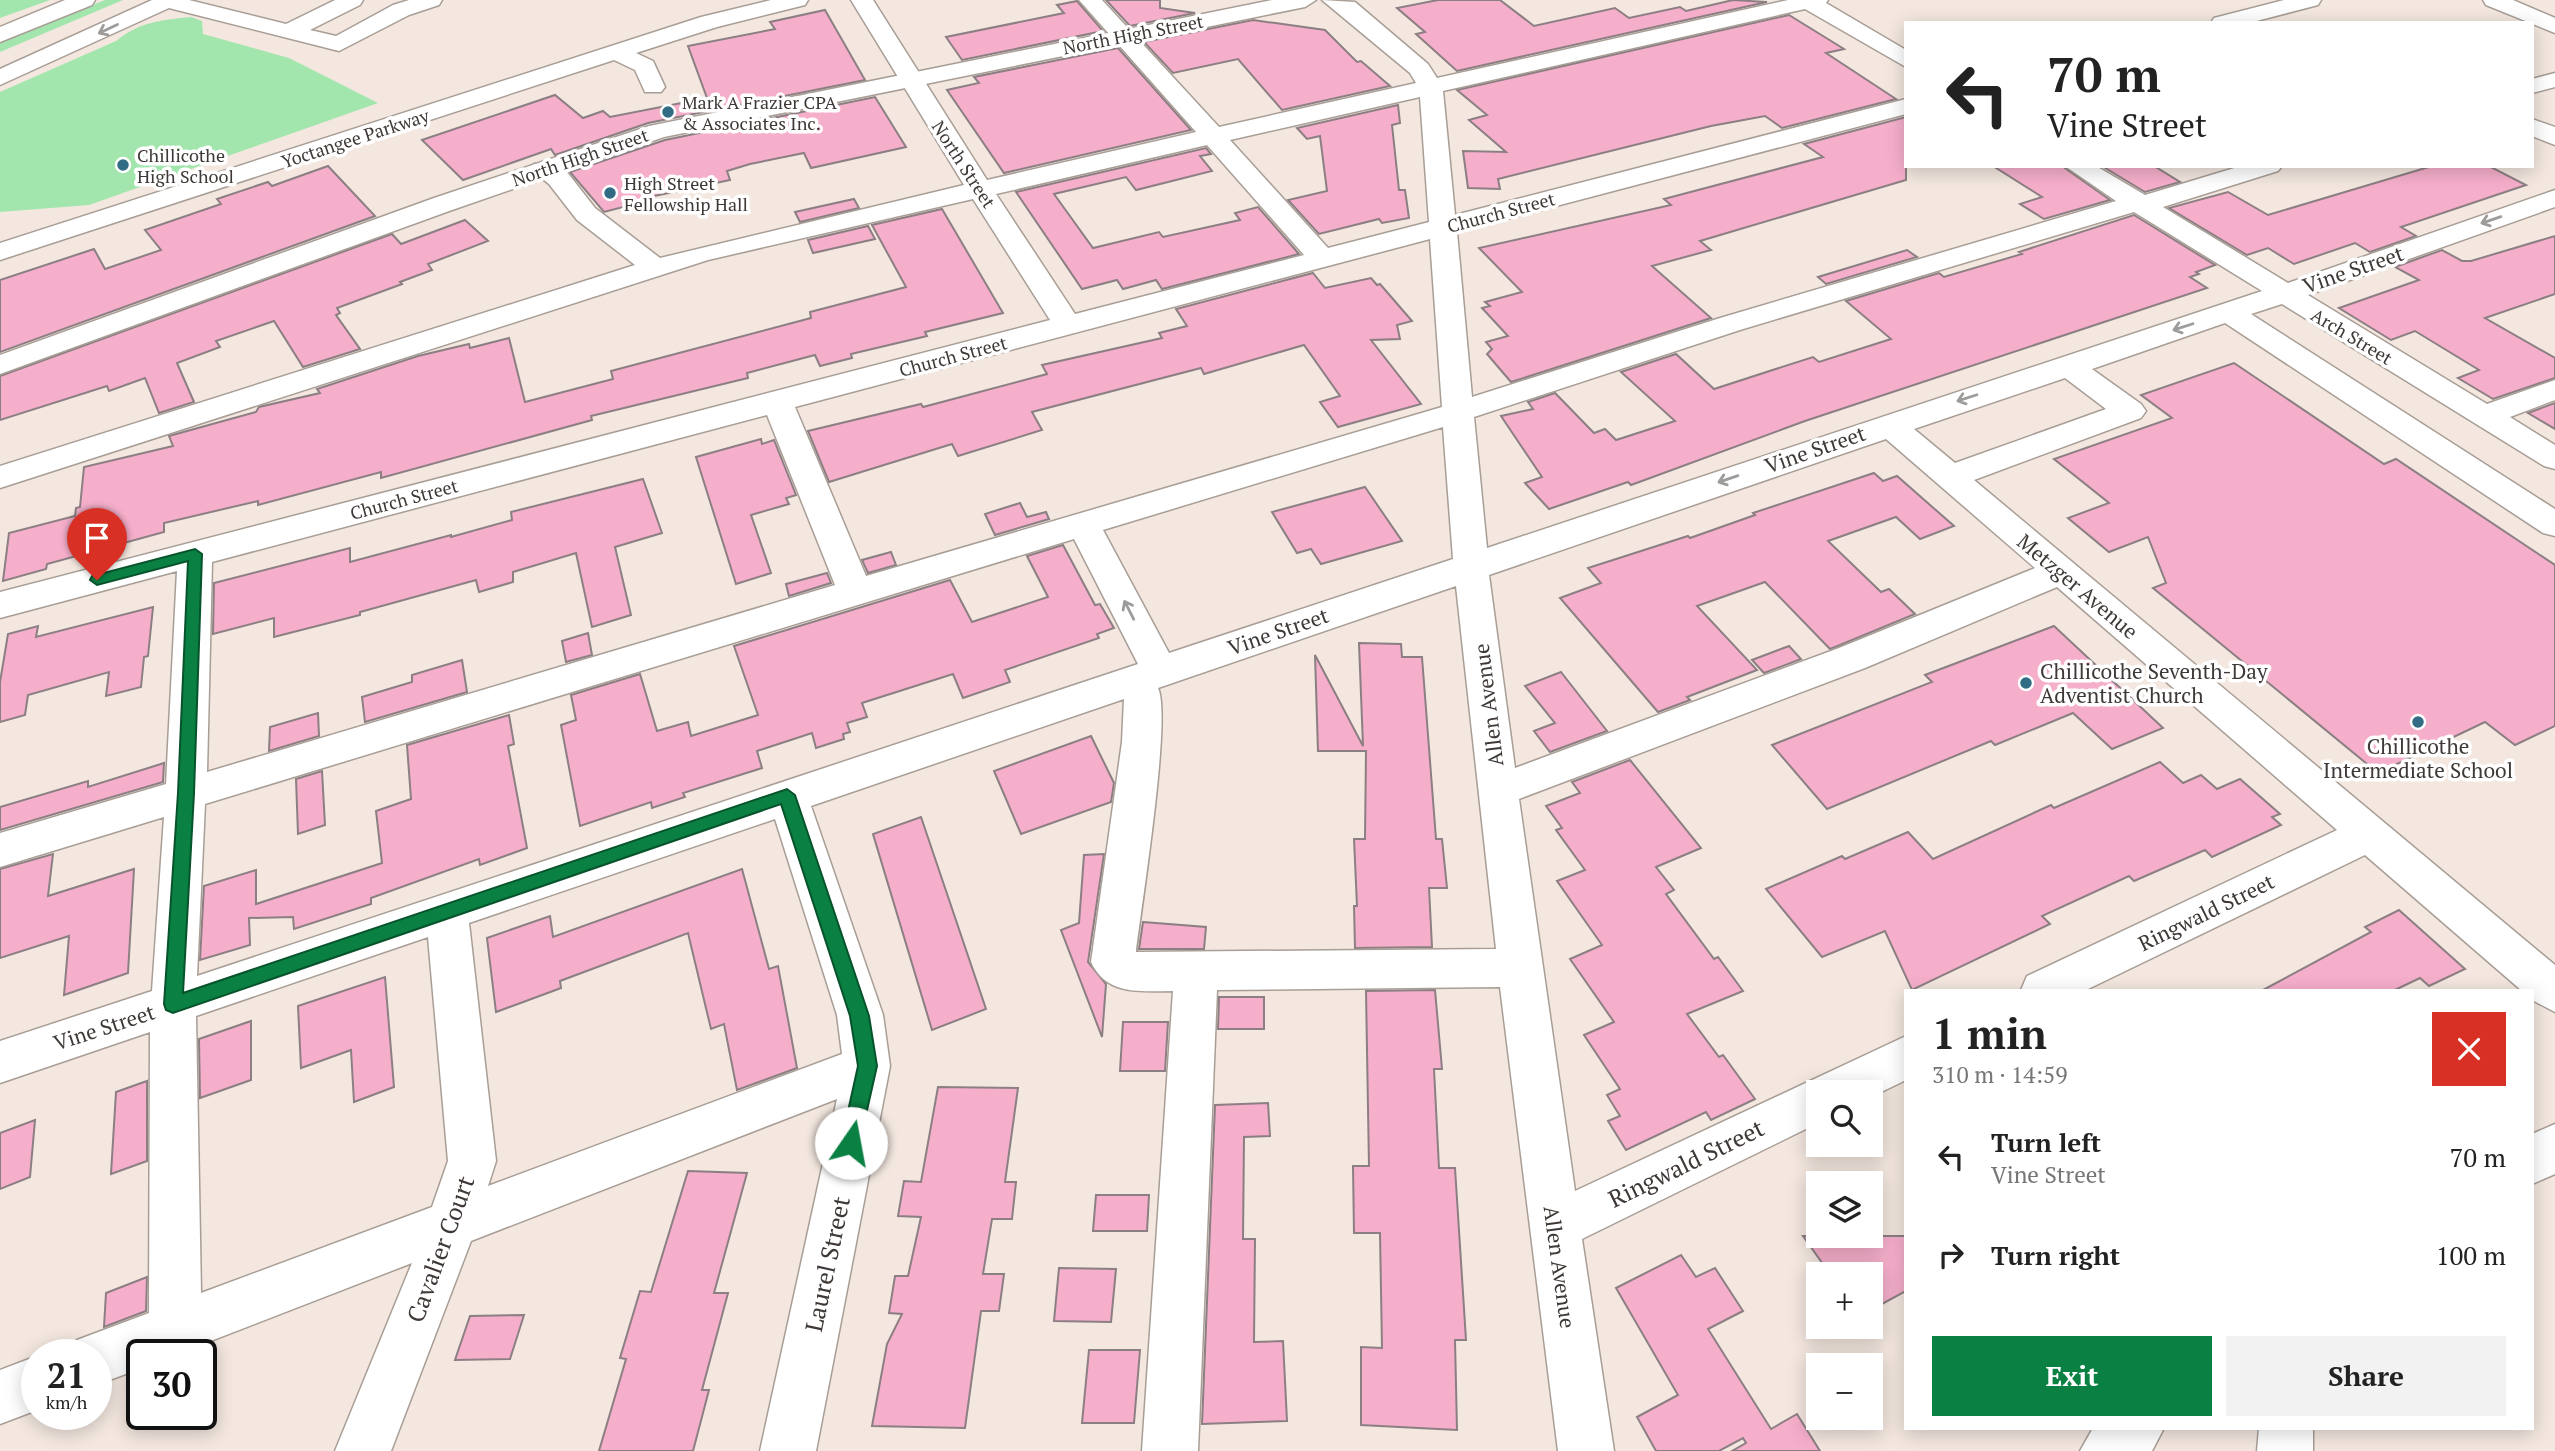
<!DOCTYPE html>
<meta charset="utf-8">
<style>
body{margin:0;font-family:"PT Serif",serif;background:#f2f2f2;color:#222;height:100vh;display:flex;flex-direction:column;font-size:26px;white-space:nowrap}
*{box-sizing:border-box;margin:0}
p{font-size:23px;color:#767676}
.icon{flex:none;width:38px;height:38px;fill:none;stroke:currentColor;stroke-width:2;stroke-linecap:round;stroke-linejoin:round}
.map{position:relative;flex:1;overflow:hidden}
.panel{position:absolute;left:1904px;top:989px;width:630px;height:441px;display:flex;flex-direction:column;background:#fff;border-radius:0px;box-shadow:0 4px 18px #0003}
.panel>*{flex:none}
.hud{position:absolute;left:1904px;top:21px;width:630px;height:147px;border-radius:0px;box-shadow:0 4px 18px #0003;background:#fff;color:#222;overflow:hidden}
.buttons{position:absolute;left:1806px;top:1080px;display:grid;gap:14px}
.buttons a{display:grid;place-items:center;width:77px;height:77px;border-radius:0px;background:#fff;box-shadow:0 4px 18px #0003;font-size:35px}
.speed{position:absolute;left:21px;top:1339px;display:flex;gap:14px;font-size:35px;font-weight:700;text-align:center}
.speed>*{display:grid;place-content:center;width:91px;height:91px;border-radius:50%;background:#fff;box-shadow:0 4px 18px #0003;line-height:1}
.speed small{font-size:18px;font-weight:400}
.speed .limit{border:4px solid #111;border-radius:10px;background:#fff;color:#111}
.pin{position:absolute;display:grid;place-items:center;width:60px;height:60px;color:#fff;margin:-72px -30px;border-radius:50% 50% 50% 0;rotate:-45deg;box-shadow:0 0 7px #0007}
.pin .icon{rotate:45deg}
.me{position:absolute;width:77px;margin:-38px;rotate:12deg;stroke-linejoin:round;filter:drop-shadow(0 0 5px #0008)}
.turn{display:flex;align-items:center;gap:24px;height:147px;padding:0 28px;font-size:32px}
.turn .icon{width:91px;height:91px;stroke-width:2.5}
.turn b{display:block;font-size:49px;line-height:60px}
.round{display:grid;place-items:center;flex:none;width:74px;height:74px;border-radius:0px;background:#f2f2f2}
.head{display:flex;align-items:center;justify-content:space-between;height:119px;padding:0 28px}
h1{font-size:42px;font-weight:800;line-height:52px}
.action{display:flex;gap:14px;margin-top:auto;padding:14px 28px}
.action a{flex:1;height:80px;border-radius:0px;background:#0b8043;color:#fff;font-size:28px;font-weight:800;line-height:80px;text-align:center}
.action a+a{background:#f2f2f2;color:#222}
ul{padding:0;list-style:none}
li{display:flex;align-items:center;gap:21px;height:98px;padding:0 28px}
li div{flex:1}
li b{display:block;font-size:26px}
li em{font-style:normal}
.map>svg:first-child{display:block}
.green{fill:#a2e6ad}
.building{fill:#f6afcb;stroke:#8c7f83;stroke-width:2}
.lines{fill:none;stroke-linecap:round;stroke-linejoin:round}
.minor-casing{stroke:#a89e96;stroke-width:3}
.major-casing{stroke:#a89e96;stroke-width:3}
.minor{fill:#fff;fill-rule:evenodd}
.major{fill:#fff;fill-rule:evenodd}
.oneway{stroke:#9e9c9a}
.route{fill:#0b8043;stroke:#07532c;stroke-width:2}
.poi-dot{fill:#316b84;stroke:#fff;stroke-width:2.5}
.labels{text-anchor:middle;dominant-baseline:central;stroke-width:7;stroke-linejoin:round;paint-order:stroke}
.far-street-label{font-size:18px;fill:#3e3936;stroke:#fff}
.far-poi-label{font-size:18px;fill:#3e3936;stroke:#fff;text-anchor:start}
.street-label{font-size:21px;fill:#3e3936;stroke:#fff}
.poi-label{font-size:21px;fill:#3e3936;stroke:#fff;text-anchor:start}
.near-street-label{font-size:24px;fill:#3e3936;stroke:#fff}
</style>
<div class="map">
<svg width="2555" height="1451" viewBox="0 0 2555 1451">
<rect width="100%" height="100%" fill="#f3e7df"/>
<g class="green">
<polygon points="0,0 50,0 0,18"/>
<polygon points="105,0 123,0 0,52 0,42"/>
<path d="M191,17l11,4 1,13 86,24 89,45 -289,102 -89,7v-120l116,-51c23,-19 46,-21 75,-24z"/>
</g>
<g class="building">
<polygon points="1106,0 1160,0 1160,8 1195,13 1130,26"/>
<polygon points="1438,0 1500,0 1534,26 1615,8 1629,18 1680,7 1686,11 1733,0 1767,2 1457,71 1416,34 1425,32 1397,8"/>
<polygon points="1077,1 1103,31 962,60 946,37 1064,13 1057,5"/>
<polygon points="825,10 865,80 648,123 555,155 551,149 463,180 422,140 555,95 583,118 603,111 610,117 707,98 688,46 775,29 770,22"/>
<polygon points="1789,15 1844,49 1826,53 1896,99 1782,128 1765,116 1711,126 1498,179 1500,189 1468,188 1463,151 1506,152 1469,120 1487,115 1457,90"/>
<polygon points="1253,20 1325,30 1357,62 1361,61 1390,86 1282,110 1238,59 1173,73 1144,42"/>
<polygon points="1118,48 1191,130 1004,173 947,90 979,83 974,77"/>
<polygon points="875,97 906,147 811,168 804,153 750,164 727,171 730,180 645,198 647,201 604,212 570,172 665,140"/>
<polygon points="1398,105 1400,123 1392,125 1399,190 1405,190 1409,218 1382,223 1379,219 1319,234 1288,200 1327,191 1320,136 1307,139 1297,128"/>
<polygon points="1906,117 1906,180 1700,241 1711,250 1652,266 1711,318 1511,382 1487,354 1492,349 1486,342 1508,336 1482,308 1490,306 1485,302 1522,292 1479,248 1671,205 1664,199 1823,157 1804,144"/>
<polygon points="1206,148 1211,154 1200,156 1212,171 1136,190 1126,177 1054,194 1093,248 1159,232 1163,237 1240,220 1235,213 1258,207 1299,254 1162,289 1156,280 1123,289 1117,280 1082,289 1016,192"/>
<polygon points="328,166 375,216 0,352 0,280 94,249 105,269 161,250 145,230 221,204 217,199 268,182 272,186"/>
<polygon points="1993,166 2062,166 2110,200 2044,219 2020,204 2042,197"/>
<polygon points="2102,166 2154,166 2180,182 2145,192"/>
<polygon points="2432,166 2489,166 2526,185 2401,227 2416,236 2370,252 2355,243 2294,264 2268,248 2247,255 2169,208 2228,192 2268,215"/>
<polygon points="854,199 859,208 800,222 795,212"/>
<polygon points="942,209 1003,313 925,332 927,336 851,354 852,358 820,366 815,355 747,373 748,378 591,416 592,420 381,478 381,472 258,505 258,501 164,523 164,532 47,564 46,569 3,581 9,533 75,516 76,508 80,507 84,467 173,446 169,436 256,412 259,407 320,393 317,389 418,356 469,344 470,348 509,338 525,402 613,379 611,371 811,318 810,312 906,287 872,225"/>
<polygon points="2134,215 2215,265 2196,272 2199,274 2190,277 2207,288 1805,421 1631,485 1628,482 1549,509 1525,483 1542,477 1501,416 1533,409 1528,402 1555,393 1594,433 1605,429 1616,440 1675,421 1621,372 1676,354 1714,389 1813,357 1819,362 1891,339 1846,301 1939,273 1944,277 2022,254 2019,252"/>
<polygon points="465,220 488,241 428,264 432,270 400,282 402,284 337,308 340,313 336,315 360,349 303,367 274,321 216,341 220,347 177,363 194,402 159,413 145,378 109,391 107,386 0,420 0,376 392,234 401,244"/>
<polygon points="868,226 875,239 813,253 808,240"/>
<polygon points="2555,236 2555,294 2485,318 2555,358 2555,378 2493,399 2458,378 2479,370 2415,331 2391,340 2339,308 2419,280 2395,267 2442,250 2462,261 2471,261"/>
<polygon points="1907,250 1917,257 1826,284 1818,277"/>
<polygon points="1313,273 1325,288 1371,278 1377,285 1380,284 1412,321 1397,325 1400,339 1371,340 1421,404 1338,427 1320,402 1340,396 1304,345 1204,374 1201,368 1032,412 1042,430 958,456 952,444 829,482 808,431 921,404 923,407 1047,374 1042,365 1162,338 1159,333 1187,326 1176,309"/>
<polygon points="2234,363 2384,464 2396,459 2555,565 2555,726 2515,745 2485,722 2378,773 2153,588 2166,583 2148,537 2109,552 2068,518 2109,503 2054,459 2172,418 2141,395"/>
<polygon points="2555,403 2555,429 2528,413"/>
<polygon points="761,439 762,444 774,440 796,495 786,498 789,504 751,515 771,573 736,584 696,457"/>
<polygon points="1874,473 1883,481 1897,476 1954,526 1920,539 1896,517 1828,541 1881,592 1889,589 1915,614 1840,645 1830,649 1765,582 1697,606 1757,670 1687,697 1690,700 1658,712 1560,598 1601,583 1588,568 1688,536 1690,538 1755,515 1753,513"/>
<polygon points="643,479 662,533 615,547 631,615 592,627 576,553 513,572 513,582 479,592 476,580 360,612 360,615 274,637 274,618 213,634 214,583 350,548 350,562 451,535 451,537 512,520 511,512"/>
<polygon points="1365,487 1402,541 1321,564 1311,549 1297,553 1272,512"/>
<polygon points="1020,503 1027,517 1046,512 1049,519 995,535 985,514"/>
<polygon points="1063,545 1095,605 1100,604 1114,628 1097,634 1099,638 1005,670 1010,682 963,698 953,674 862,703 867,717 847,723 850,732 843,734 844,739 816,748 812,733 757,751 762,768 683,793 685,797 652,808 651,802 580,826 561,725 576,720 571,695 640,674 657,731 688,722 691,736 758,715 734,646 950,580 972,622 1048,597 1027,556"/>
<polygon points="891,552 896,565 868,573 862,560"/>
<polygon points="827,573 831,583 789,596 786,584"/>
<polygon points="153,607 148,656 144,657 141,687 106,696 109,672 28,695 25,715 0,722 0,682 8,634 38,626 36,637"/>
<polygon points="2054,626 2163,728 2112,749 2073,713 1995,745 1991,741 1827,809 1772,745 1932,682 1925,675"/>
<polygon points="588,633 592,655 566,662 562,641"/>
<polygon points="1359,643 1401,644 1402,657 1422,657 1436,839 1442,839 1447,888 1429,888 1432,947 1355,948 1354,906 1357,906 1354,839 1365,839 1366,751 1318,751 1315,655 1363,746"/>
<polygon points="1789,646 1801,659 1764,673 1752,660"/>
<polygon points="462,660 467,692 365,722 362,697 412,682 412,675"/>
<polygon points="1561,672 1607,731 1550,752 1534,731 1555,723 1525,686"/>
<polygon points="318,713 319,736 269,751 270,727"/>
<polygon points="509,715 514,744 508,746 527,848 480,865 479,859 371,898 371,904 294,929 293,917 249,918 250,945 200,960 204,886 256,870 256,904 382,863 376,811 411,799 407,745"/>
<polygon points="1091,736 1114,783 1111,802 1021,834 994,771"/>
<polygon points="1630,760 1701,848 1656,867 1674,890 1666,894 1714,959 1718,957 1743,991 1687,1014 1719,1057 1723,1055 1755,1099 1711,1120 1706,1112 1626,1150 1608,1121 1620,1116 1607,1095 1620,1089 1584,1035 1614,1022 1570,959 1602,945 1557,881 1585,870 1556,830 1562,828 1546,806 1580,793 1572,782"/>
<polygon points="2160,762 2183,783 2201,775 2217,789 2240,779 2280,814 2272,817 2281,825 2212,857 2205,850 2134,881 2129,876 2042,916 2050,924 1912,990 1885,931 1822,957 1766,889 1842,856 1845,859 1908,832 1933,859 2051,805 2054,808"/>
<polygon points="164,763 163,782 0,830 0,807 88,781 88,787"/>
<polygon points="322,771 325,825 298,834 296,779"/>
<polygon points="921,817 986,1009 932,1030 873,834"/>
<polygon points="53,854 48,896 134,869 128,973 64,995 69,936 0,958 0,869"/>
<polygon points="1104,854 1088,962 1106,984 1102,1037 1061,930 1079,923 1084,855"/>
<polygon points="742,869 769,969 778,966 797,1068 737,1090 724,1024 711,1029 688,933 560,981 561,988 496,1012 487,938 550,916 553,937"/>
<polygon points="2399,910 2465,969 2429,986 2420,978 2395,990 2263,990 2371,932 2365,927"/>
<polygon points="1143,922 1206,927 1204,949 1139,949"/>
<polygon points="385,977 394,1087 354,1102 351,1050 301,1068 298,1006"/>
<polygon points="1435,990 1442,1069 1434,1069 1439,1168 1455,1168 1466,1340 1455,1340 1457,1430 1361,1425 1361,1347 1382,1348 1380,1233 1354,1233 1353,1166 1369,1166 1366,991"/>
<polygon points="1219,997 1264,997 1264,1029 1218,1029"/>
<polygon points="251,1021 251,1080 200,1098 199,1039"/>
<polygon points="1123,1022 1168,1022 1165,1071 1120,1071"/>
<polygon points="147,1081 147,1161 111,1174 116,1092"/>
<polygon points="938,1087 1018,1088 1005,1182 1016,1182 1012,1219 992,1219 983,1274 1004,1274 999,1311 981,1311 965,1428 872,1426 887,1344 902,1314 889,1313 895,1276 908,1276 921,1217 898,1216 904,1181 921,1182"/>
<polygon points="1268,1103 1270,1136 1244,1137 1243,1239 1255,1239 1254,1342 1283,1341 1287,1421 1202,1424 1215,1105"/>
<polygon points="35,1120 30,1177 0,1189 0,1133"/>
<polygon points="688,1171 747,1173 714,1293 728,1293 702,1390 709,1390 693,1451 599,1451 626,1359 620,1358 640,1291 651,1292"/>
<polygon points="1096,1195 1149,1195 1147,1231 1093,1231"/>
<polygon points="1803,1236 1906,1236 1906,1291 1871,1310 1871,1274 1830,1274"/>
<polygon points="1681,1255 1696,1277 1715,1268 1743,1311 1708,1329 1771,1429 1797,1414 1820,1451 1732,1451 1746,1443 1743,1438 1719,1451 1656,1451 1637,1417 1678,1395 1616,1288"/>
<polygon points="1059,1268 1116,1269 1111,1322 1054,1321"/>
<polygon points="147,1277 146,1311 104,1327 106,1293"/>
<polygon points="524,1315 510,1359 455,1360 470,1316"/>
<polygon points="1089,1350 1140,1350 1134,1423 1082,1423"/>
</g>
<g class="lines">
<g class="minor-casing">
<g id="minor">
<polygon points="65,0 95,0 92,5 0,42 0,27"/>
<polygon points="152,0 189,0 286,24 335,0 363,0 360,5 310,30 336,36 393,5 409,0 442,0 439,5 409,15 339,51 169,8 0,85 0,69"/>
<polygon points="771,0 808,0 805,5 717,27 636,53 653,61 665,87 661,92 645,92 635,70 614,60 0,260 0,243 701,17"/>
<path d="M851,0h22l114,180 209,-48 -117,-132h23l117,127 197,-44 -6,-10 -88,-73 33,2 73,62 9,14 351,-78h40l-2,3 80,47v17l-101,-58 -362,82 12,124 451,-116v15l-449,118 15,165 248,-79 396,-117 -51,-35h31l49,29 96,-29h41l-4,5 -115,36 125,76 267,-93v17l-247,88 179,109 68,-24v20l-45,17 45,28v24l-11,-3 -262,-162 -31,10 304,195v27l-12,-3 -318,-210 -133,46 49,35 5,7 -5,7 -167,62 581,485v47l-23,-12v-10h-11l-156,-135 -279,135h-65l6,-14 310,-146 -280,-243 -192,81 -346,131 56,392 331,-155v44l-35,17v-5h-53v31l-236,116 32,212h-56l-58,-464 -283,3 -19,461h-56l31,-460c-33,0 -66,5 -82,-29l31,-220 2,-43 -313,107 72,209 7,51 -74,385h-56l77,-352 -366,142 -80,210h-56l77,-188 -235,91h-35v14l-46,17v-31h-25l6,-14 72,-27 1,-281 -150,51v-42l152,-50 12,-174 -164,50v-34l166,-49 11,-213 -177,47v-26l1050,-272 -77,-121 -265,61 -708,228v-22l635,-201 -58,-45 -28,-36 -19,-15 4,-5h18l15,8 28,36 65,50 304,-73zM1420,97l9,125 -101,26 -98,-108zM1207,145l97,110 -229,59 -79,-120zM2134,212l128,79 -775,257 -13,-131 266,-87zM1430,239l12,168 -576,169 -71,-169zM2065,378l41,31 -151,54 -41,-34zM767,415l68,170 -628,187 5,-210zM1443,427l10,132 -284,94 -66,-123zM1886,439l149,129 -196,80 -324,120 -26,-193zM1074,539l64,125 -941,312 8,-172zM1456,586l40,363 -360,3c5,-44 36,-236 22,-264zM775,819l62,196 5,39 -354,132 8,-25 -27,-238zM428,937l20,224 -16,46 -231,86 -5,-277z"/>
<polygon points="2284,0 2321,0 2318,5 2249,23 2211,23 2214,18"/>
<polygon points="2483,0 2513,0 2555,18 2555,33 2486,5"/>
<polygon points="2555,73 2555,87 2532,93 2532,79"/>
<polygon points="2532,119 2555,127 2555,145 2532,136"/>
<polygon points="2555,1124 2555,1174 2532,1184 2532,1134"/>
<polygon points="37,1356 37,1410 0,1424 0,1370"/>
<polygon points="2093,1428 2164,1428 2152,1451 2080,1451"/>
<polygon points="2259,1428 2313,1428 2313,1451 2257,1451"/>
</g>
</g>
<g class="major-casing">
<polygon id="major" points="1272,0 1316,0 1305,7 664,137 452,210 0,374 0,355 434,198 649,126"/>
</g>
<use href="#minor" class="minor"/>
<use href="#major" class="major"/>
</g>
<defs><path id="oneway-shaft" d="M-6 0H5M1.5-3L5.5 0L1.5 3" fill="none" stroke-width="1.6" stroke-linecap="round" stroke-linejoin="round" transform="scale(1.75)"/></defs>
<g class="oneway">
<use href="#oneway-shaft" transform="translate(108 29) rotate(155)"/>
<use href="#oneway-shaft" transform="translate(2491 220) rotate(161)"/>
<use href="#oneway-shaft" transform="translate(2183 327) rotate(162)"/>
<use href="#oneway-shaft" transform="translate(1967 398) rotate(162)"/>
<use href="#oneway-shaft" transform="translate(1728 479) rotate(161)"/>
<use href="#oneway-shaft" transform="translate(1129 610) rotate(-117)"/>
</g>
<polygon class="route" points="195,549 202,554 194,793 183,993 787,789 795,795 869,1016 877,1066 858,1150 851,1153 844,1150 841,1143 858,1066 850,1016 781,804 173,1013 166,1010 164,1004 178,793 188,561 97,585 90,580 92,576"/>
<g class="poi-dot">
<circle cx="668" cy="112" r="7"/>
<circle cx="123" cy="165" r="7"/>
<circle cx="610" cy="193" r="7"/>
<circle cx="2026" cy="683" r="7"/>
<circle cx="2418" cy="722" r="7"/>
</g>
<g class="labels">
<g class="far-street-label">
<text transform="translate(1133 34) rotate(-11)">North High Street</text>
<text transform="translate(355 138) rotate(-18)">Yoctangee Parkway</text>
<text transform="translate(580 157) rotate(-19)">North High Street</text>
<text transform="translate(964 164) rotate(57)">North Street</text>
<text transform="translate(1501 212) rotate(-15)">Church Street</text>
<text transform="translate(2352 336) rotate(31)">Arch Street</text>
<text transform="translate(953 356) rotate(-15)">Church Street</text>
<text transform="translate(404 499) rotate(-15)">Church Street</text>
</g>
<g class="far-poi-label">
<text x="682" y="102">Mark A Frazier CPA<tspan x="682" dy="21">&amp; Associates Inc.</tspan></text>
<text x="137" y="155">Chillicothe<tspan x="137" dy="21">High School</tspan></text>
<text x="624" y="183">High Street<tspan x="624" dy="21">Fellowship Hall</tspan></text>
</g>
<g class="street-label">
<text transform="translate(2353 269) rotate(-19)">Vine Street</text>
<text transform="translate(1815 449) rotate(-19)">Vine Street</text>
<text transform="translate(2078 586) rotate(40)">Metzger Avenue</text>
<text transform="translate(1278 631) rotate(-19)">Vine Street</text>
<text transform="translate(1488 705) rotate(-97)">Allen Avenue</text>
<text transform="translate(2206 912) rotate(-26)">Ringwald Street</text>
<text transform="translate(104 1027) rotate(-18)">Vine Street</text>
<text transform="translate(1560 1267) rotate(82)">Allen Avenue</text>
</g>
<g class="poi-label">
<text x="2040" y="671">Chillicothe Seventh-Day<tspan x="2040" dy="24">Adventist Church</tspan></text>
<text x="2418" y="746" text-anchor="middle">Chillicothe<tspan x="2418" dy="24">Intermediate School</tspan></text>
</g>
<g class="near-street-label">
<text transform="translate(1686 1163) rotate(-26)">Ringwald Street</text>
<text transform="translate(440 1249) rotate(-70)">Cavalier Court</text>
<text transform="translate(827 1264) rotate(-78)">Laurel Street</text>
</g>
</g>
</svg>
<div class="buttons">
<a><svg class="icon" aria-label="search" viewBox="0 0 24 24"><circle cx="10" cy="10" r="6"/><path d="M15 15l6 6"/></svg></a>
<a><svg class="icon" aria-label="layers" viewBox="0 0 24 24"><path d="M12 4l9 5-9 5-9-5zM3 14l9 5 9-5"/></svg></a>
<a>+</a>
<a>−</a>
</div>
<div class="speed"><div>21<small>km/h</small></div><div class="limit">30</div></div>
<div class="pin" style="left:97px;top:580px;background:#d93025"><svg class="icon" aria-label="arrive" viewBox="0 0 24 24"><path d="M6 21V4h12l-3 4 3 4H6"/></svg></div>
<svg class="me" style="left:851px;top:1143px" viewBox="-20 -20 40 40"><circle r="19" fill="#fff"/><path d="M0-13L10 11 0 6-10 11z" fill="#0b8043"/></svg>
<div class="hud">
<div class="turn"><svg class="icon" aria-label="left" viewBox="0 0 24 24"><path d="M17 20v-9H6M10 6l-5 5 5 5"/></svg><div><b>70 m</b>Vine Street</div></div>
</div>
<section class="panel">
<div class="head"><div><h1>1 min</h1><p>310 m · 14:59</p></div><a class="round" style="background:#d93025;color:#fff"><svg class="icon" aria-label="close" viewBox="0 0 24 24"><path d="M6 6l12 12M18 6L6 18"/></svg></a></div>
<ul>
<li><svg class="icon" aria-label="left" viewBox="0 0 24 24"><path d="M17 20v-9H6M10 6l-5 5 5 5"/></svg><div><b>Turn left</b><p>Vine Street</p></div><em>70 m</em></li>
<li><svg class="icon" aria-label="right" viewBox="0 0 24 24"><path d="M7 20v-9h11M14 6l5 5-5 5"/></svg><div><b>Turn right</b></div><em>100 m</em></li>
</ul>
<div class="action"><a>Exit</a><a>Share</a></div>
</section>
</div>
